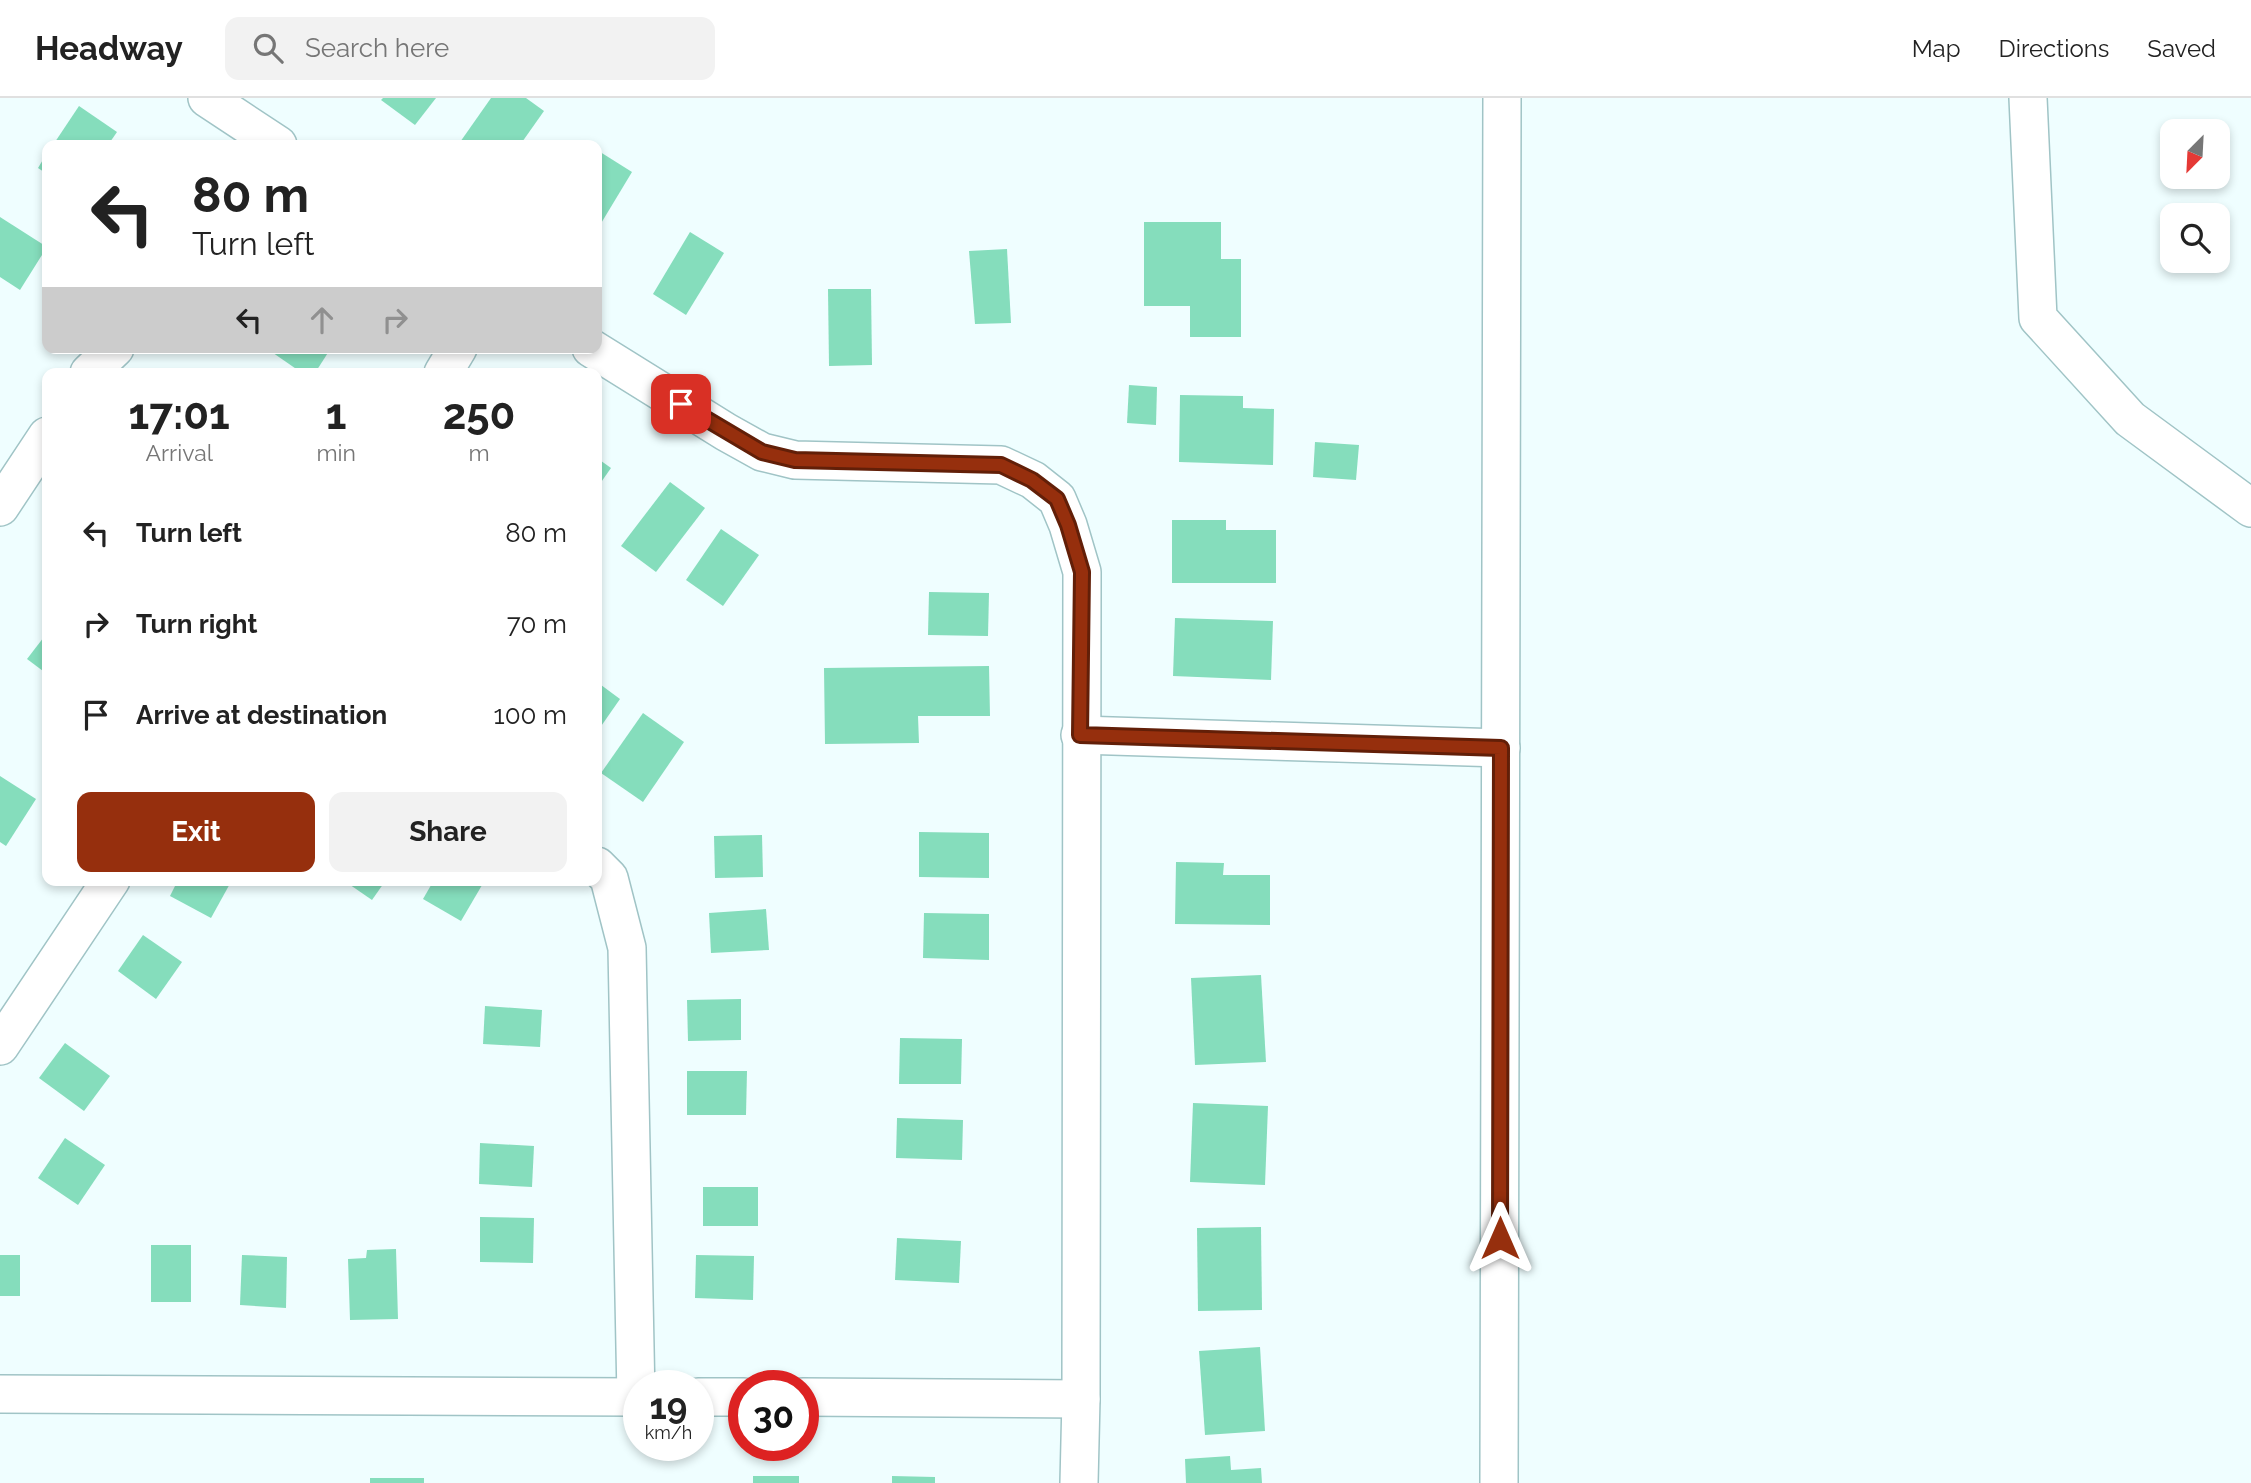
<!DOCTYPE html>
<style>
body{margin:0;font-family:Raleway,sans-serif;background:#f2f2f2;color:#222;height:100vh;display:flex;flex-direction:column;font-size:26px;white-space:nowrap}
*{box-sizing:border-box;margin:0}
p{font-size:23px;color:#767676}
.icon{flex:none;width:38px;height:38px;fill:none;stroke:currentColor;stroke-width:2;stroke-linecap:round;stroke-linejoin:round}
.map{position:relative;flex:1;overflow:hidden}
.drawer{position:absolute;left:42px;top:270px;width:560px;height:518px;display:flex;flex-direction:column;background:#fff;border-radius:14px;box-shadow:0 4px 10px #0003}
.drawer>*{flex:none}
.top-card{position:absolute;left:42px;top:42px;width:560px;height:214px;border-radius:14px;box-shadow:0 4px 10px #0003;background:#fff;color:#222;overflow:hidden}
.needle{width:46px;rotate:204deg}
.buttons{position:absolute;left:2160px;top:21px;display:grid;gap:14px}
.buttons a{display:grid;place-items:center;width:70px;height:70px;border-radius:14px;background:#fff;box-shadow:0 4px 10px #0003;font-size:35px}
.speed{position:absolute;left:623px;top:1272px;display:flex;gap:14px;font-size:35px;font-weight:700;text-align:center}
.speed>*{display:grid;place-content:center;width:91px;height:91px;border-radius:50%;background:#fff;box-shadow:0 4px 10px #0003;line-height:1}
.speed small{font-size:18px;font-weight:400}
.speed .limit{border:10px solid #d22;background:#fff;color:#111}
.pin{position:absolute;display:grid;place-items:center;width:60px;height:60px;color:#fff;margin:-30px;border-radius:14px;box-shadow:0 4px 10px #0006}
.me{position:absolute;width:77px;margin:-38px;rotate:0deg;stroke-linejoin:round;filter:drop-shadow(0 0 5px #0008)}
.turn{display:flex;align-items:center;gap:24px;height:147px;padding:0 35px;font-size:32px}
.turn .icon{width:91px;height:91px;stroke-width:2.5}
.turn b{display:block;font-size:49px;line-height:60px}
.lanes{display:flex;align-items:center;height:66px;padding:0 35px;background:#0003;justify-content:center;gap:35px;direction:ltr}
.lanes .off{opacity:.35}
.eta{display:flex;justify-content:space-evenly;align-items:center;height:119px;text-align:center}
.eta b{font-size:42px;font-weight:700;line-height:49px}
.button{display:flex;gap:14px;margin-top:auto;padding:14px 35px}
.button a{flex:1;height:80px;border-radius:14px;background:#962f0d;color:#fff;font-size:28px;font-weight:700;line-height:80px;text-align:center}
.button a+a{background:#f2f2f2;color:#222}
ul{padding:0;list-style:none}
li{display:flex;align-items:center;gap:21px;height:91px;padding:0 35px}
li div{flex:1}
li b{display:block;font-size:26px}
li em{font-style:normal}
header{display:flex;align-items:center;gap:42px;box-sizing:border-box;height:98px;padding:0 35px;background:#fff;border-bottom:2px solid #e0e0e0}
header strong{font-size:33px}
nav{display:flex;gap:38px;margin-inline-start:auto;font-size:24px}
.search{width:490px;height:63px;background:#f2f2f2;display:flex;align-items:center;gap:18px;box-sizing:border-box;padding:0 24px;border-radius:14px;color:#767676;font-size:26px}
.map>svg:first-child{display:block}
.building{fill:#85ddbc}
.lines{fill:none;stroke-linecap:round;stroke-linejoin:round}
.minor-casing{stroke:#a0c4c6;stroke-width:40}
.minor{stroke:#fff;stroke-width:37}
.route-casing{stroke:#621f08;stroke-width:18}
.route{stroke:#962f0d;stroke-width:12}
</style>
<header>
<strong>Headway</strong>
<div class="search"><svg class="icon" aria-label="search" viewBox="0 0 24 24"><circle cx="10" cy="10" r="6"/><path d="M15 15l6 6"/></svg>Search here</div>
<nav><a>Map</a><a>Directions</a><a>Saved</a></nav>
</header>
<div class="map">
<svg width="2251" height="1385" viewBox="0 0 2251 1385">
<rect width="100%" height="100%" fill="#effeff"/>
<g class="building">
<polygon points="383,0 436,0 415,27 381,2"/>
<polygon points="491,0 526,0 544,13 520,47 458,47"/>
<polygon points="79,8 117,34 108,47 53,47"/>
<polygon points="597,52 632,74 597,132"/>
<polygon points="47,55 47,76 38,70"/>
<polygon points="0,119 47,149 20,192 0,179"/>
<polygon points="1144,124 1221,124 1221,161 1241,161 1241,239 1190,239 1190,208 1144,208"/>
<polygon points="690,134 724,155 686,217 653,196"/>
<polygon points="1007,151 1011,225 975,226 969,153"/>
<polygon points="828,191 871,191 872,267 829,268"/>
<polygon points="266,250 331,250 315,275 302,275"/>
<polygon points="1129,287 1157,289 1156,327 1127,325"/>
<polygon points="1180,297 1243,298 1243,310 1274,311 1273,367 1179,364"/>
<polygon points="1315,344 1359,347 1356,382 1313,379"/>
<polygon points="597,360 611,370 597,390"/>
<polygon points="670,384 705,410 656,474 621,448"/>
<polygon points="1172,422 1226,422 1226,432 1276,432 1276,485 1172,485"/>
<polygon points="721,431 759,457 723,508 686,482"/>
<polygon points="929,494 989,495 988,538 928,537"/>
<polygon points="1175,520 1273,523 1271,582 1173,578"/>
<polygon points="47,535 47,576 27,561"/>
<polygon points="989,568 990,618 918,618 919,645 825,646 824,570"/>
<polygon points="597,584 620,601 597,634"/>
<polygon points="643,615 684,644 643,704 601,675"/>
<polygon points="0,678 36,701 6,748 0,744"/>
<polygon points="919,734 989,735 989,780 919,779"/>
<polygon points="762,737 763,779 715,780 714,738"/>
<polygon points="1176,764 1224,765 1223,777 1270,777 1270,827 1175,826"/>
<polygon points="178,782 232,782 211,820 170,798"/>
<polygon points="343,782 386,782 372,802"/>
<polygon points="434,782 485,782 461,823 423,801"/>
<polygon points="766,811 769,852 711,855 709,815"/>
<polygon points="924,815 989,816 989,862 923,860"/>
<polygon points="143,837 182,864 156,901 118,873"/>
<polygon points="1261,877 1266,964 1195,967 1191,880"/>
<polygon points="741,901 741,942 688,943 687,902"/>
<polygon points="485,908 542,912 540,949 483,946"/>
<polygon points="900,940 962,941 961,986 899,986"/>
<polygon points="65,945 110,978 84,1013 39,980"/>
<polygon points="687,973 747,973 746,1017 687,1017"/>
<polygon points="1193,1005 1268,1008 1265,1087 1190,1084"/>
<polygon points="897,1020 963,1022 962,1062 896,1060"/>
<polygon points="65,1040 105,1067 78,1107 38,1080"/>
<polygon points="480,1045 534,1048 532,1089 479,1086"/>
<rect x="703" y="1089" width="55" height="39"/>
<polygon points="480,1119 534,1120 533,1165 480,1164"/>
<polygon points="1261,1129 1262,1212 1198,1213 1197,1130"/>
<polygon points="897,1140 961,1143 959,1185 895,1182"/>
<rect x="151" y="1147" width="40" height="57"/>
<polygon points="396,1151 398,1221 350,1222 348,1161 366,1160 367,1152"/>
<rect x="0" y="1157" width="20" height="41"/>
<polygon points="242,1157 287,1159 286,1210 240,1207"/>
<polygon points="696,1157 754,1158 753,1202 695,1200"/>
<polygon points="1260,1249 1265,1333 1205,1337 1199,1253"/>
<polygon points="1230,1358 1231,1372 1261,1370 1262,1385 1186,1385 1185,1361"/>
<rect x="753" y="1378" width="46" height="7"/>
<polygon points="892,1378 935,1379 935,1385 892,1385"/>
<rect x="370" y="1380" width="54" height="5"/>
</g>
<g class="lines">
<g class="minor-casing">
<g id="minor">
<polyline points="207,0 278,47"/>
<polyline points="2028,0 2038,220 2130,321 2251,410"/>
<polyline points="591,250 726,334 762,354 795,362 1001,367 1033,382 1057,401 1068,427 1082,474 1081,1301 1079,1385"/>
<polyline points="89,275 115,250"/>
<polyline points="443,275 458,250"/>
<polyline points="0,409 47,338"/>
<polyline points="1080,637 1501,650"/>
<polyline points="597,768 609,780 627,850 636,1299"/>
<polyline points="0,948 111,782"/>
<polyline points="0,1296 639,1299"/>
<polyline points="698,1299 744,1299"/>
<polyline points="803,1299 1081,1301"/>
<polyline points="1499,1385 1502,0"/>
</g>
</g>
<use href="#minor" class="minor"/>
</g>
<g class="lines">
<g class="route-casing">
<polyline id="route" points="681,306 762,354 795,362 1001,367 1032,382 1057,401 1068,427 1082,474 1080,637 1501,650 1500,1140"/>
</g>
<use href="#route" class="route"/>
</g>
</svg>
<div class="buttons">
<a><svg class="needle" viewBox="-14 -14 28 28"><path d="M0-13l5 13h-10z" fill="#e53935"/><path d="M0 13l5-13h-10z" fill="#767676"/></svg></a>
<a><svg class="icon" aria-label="search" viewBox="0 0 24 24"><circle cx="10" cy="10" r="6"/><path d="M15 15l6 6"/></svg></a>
</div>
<div class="speed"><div>19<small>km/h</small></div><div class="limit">30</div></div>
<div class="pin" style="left:681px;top:306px;background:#d93025"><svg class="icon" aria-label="arrive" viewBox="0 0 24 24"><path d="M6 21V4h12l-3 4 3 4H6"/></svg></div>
<svg class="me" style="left:1500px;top:1140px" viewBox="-20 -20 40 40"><path d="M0-17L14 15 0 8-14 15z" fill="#962f0d" stroke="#fff" stroke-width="4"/></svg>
<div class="top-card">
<div class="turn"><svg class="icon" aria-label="left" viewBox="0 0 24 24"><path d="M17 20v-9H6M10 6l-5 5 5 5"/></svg><div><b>80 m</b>Turn left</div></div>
<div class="lanes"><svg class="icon" aria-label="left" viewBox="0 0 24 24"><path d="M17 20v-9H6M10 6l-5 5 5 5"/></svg><svg class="icon off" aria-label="ahead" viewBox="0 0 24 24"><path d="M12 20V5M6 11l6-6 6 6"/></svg><svg class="icon off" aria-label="right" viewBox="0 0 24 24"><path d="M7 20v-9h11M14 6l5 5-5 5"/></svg></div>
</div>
<section class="drawer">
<div class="eta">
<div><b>17:01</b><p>Arrival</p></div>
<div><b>1</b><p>min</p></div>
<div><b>250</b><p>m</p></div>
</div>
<ul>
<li><svg class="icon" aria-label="left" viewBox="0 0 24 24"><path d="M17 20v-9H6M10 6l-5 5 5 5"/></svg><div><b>Turn left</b></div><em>80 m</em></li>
<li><svg class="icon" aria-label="right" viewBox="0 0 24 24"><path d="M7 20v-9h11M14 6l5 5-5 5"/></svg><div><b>Turn right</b></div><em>70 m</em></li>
<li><svg class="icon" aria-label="arrive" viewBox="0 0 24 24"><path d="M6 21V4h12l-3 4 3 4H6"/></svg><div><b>Arrive at destination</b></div><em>100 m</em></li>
</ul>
<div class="button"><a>Exit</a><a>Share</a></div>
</section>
</div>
